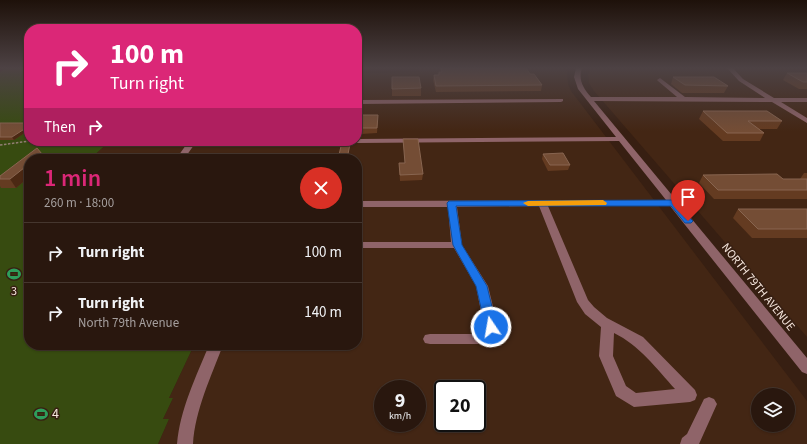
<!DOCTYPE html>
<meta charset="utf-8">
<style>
body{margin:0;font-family:"Source Sans 3",sans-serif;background:#35241c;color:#f1f3f6;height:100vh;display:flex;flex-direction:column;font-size:15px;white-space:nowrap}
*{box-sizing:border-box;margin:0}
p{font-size:13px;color:#a59f9e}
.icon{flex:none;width:22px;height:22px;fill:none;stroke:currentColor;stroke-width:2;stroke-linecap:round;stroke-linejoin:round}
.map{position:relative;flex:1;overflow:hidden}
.sheet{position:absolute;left:24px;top:154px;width:338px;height:196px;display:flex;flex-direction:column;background:#29170e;border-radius:16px;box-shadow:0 1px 3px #0004,0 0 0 1px #45362e}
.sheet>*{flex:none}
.banner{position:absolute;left:24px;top:24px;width:338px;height:122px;border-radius:16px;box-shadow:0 1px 3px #0004,0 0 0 1px #45362e;background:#db2777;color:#fff;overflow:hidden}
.fabs{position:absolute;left:751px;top:388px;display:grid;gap:8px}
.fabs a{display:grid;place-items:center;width:44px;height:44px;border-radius:50%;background:#29170e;box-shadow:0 1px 3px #0004,0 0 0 1px #45362e;font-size:20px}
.speed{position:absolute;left:374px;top:380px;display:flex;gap:8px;font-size:20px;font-weight:700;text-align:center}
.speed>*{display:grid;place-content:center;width:52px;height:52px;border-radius:50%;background:#29170e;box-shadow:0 1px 3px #0004,0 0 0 1px #45362e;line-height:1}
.speed small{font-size:10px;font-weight:400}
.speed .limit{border:2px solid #111;border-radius:6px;background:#fff;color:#111}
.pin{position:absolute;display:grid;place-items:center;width:34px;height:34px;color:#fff;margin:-41px -17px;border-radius:50% 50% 50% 0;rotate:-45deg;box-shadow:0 0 4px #0007}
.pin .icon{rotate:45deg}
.me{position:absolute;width:44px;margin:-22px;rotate:348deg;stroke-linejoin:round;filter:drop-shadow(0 0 3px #0008)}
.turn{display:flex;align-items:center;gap:14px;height:84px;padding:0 20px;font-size:18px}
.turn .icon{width:52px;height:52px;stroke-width:2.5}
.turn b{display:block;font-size:28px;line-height:34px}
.then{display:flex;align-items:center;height:38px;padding:0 20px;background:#0003;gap:8px;font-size:15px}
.round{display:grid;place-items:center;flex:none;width:42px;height:42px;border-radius:21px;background:#35241c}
.overview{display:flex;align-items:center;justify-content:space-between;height:68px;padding:0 20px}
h1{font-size:24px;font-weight:600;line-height:30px;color:#db2777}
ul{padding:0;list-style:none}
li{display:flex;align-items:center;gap:12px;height:60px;padding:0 20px;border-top:1px solid #45362e}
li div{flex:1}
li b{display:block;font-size:15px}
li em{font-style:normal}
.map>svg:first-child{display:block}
.built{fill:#432614;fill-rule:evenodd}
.green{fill:#374b10}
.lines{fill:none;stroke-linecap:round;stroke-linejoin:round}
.path{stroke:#927e73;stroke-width:1.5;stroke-dasharray:2.5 1.5;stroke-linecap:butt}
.minor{fill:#8f6469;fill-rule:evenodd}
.wall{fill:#643b21}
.shaded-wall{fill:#4b2813}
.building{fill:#744d35;stroke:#886550}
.route{fill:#1a73e8;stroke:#114b97}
.slow{fill:#f59e0b}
.labels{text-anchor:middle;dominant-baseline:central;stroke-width:3;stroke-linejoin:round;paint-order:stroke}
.street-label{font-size:12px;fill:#f6e6dd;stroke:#371f12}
.poi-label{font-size:12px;fill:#f6e6dd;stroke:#371f12}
.near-poi-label{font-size:14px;fill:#f6e6dd;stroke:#371f12;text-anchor:start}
</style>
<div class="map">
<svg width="807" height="444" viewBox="0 0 807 444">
<rect width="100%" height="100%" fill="#371f12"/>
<g class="built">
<path d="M419,68h146l2,3 1,13 3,7 236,310v43h-649l11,-25h-6l10,-21h-4l25,-53h163v-186h-267l20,-18h247v-68l62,-1zM383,389h34v34h-34zM443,389h34v34h-34zM758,395h30v30h-30z"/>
<polygon points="591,68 807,68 807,337 594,91 589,83 588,74"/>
</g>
<polygon class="green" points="6,68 29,68 29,141 110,141 90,159 29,159 29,345 194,345 169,398 173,398 163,419 169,419 158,444 0,444 0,72"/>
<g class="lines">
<polyline class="path" points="0,145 30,141"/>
<g class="minor">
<path d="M576,68h6c-4,12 1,20 9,29h86l-19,-16 -1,-1 3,-2 25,19 80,1 -26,-17 -12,-13h6l10,11 31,19h33v4h-26l26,16v5l-35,-21 -178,-1 213,257v16l-5,-2 -132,-166h-122l40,94 6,7 13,11 36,19 52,53 2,5 -2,5 -5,2 -56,5 -18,-11 -17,-40 2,-29 -16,-13 -8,-12 -38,-96 -82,1 5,38 26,41 10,41 -6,12 -14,5h-48l-5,-1 -2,-4 2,-4 5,-1h47l5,-3 2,-4 -8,-41 -22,-38h-97v-6h94l-3,-35h-91v-6l309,-1 -47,-59 -262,2 -4,-2h4v-2l259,-2 -38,-48 -4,-12zM614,333c25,12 43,36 61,56l-39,4 -10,-7 -13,-30z"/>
<polygon points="563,99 563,101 561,102 357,104 357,100"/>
<polygon points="131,141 347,141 343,143 194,145 184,159 176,159 186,145 133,145 129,143"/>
<path d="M209,345h14c-12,32 -28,65 -30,99h-16c3,-35 19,-67 32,-99z"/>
<polygon points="709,397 714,399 717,404 699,444 680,444 682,438 687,434 704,399"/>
</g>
</g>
<g class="wall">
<polygon points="440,68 526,68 530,74 542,85 541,91 436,92 433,80 434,75 438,75 439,72 441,72"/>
<polygon points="787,73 807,73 807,89 799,89 783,80"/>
<polygon points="392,77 421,88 421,96 392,96"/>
<polygon points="673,77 728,86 724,93 682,93 671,84"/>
<polygon points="703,111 782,121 777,129 759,129 764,133 760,141 723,141 699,119"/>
<polygon points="378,115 377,133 361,134 361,128"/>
<polygon points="0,123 29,123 29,130 14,140 0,140"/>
<polygon points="37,148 42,154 45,159 29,159 29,177 16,188 1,188 0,186 0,176"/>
<polygon points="543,154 570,165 568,170 548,171 542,159"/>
<polygon points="399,163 423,174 422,180 400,181"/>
<polygon points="804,173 807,173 807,199 714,199 699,183 703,175 783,179 800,179"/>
<polygon points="738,209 807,209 807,238 752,238 733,218"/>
</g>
<g class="shaded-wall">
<polygon points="29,126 29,130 14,140 12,137"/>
<polygon points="350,144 350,147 348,159 347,159"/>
<polygon points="42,154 45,159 36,159"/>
<polygon points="29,164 29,177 16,188 10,179"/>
</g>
<g class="building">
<polygon points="441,68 526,68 530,74 534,74 542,85 436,86 434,75 439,75 439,72 442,72"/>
<polygon points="787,73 807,73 807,82 803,82"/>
<polygon points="392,77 419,77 421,88 392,89"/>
<polygon points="673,77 714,77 728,86 685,85"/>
<polygon points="703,111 767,111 782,121 748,121 764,133 727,133"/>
<polygon points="362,115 378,115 377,128 361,128"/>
<polygon points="0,123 29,123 29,126 12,137 0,137"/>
<polygon points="403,139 418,139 423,174 400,175 399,163 405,163"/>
<polygon points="342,142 350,144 347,159 338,159"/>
<polygon points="37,148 42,154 36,159 29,159 29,164 10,179 0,179 0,176"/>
<polygon points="563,153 570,165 550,165 543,154"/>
<polygon points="777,174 783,179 807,179 807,190 718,190 703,175"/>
<polygon points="738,209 807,209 807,229 758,229"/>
</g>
<linearGradient id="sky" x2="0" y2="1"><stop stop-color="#1e110a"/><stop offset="0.52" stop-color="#4d4244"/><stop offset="1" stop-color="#4d4244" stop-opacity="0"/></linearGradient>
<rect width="807" height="131" fill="url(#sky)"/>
<polygon class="route" points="673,200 676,201 691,219 693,221 691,223 685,223 671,206 456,206 462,245 487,286 497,327 495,330 491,332 486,330 476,286 453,245 447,203 449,201"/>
<polygon class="slow" points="603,200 607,203 606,205 528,206 523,203 528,201"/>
<defs>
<g id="stadium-bare" transform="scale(1.08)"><path d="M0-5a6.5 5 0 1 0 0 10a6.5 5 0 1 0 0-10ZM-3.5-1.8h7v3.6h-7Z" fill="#2e9e5b" stroke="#371f12" stroke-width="2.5" paint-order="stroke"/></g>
</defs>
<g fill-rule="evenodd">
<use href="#stadium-bare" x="14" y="274"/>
<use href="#stadium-bare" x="41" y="414"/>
</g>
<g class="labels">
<g class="street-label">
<text transform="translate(758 287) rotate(51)">NORTH 79TH AVENUE</text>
</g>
<g class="poi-label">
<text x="14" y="291">3</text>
</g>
<g class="near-poi-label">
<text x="52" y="414">4</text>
</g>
</g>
</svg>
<div class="fabs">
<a><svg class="icon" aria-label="layers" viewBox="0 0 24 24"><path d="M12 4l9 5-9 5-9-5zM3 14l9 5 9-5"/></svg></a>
</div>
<div class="speed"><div>9<small>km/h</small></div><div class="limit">20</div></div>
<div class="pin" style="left:688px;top:221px;background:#d93025"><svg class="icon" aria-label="arrive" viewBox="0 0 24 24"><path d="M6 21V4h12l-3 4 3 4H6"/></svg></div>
<svg class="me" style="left:491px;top:327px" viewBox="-20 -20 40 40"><circle r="17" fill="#1a73e8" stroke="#fff" stroke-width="3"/><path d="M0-11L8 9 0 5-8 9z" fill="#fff"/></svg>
<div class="banner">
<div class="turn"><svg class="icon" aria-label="right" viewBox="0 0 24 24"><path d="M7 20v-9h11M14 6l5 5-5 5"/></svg><div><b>100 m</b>Turn right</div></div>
<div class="then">Then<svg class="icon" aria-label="right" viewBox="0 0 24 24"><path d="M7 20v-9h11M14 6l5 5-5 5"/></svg></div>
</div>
<section class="sheet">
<div class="overview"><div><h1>1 min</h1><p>260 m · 18:00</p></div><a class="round" style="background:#d93025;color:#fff"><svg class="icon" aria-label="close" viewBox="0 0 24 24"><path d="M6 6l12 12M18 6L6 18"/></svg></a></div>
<ul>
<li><svg class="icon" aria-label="right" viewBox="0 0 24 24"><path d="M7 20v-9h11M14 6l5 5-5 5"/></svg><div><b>Turn right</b></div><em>100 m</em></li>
<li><svg class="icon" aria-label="right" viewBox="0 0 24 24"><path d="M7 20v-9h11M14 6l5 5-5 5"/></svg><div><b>Turn right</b><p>North 79th Avenue</p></div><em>140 m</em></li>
</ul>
</section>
</div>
